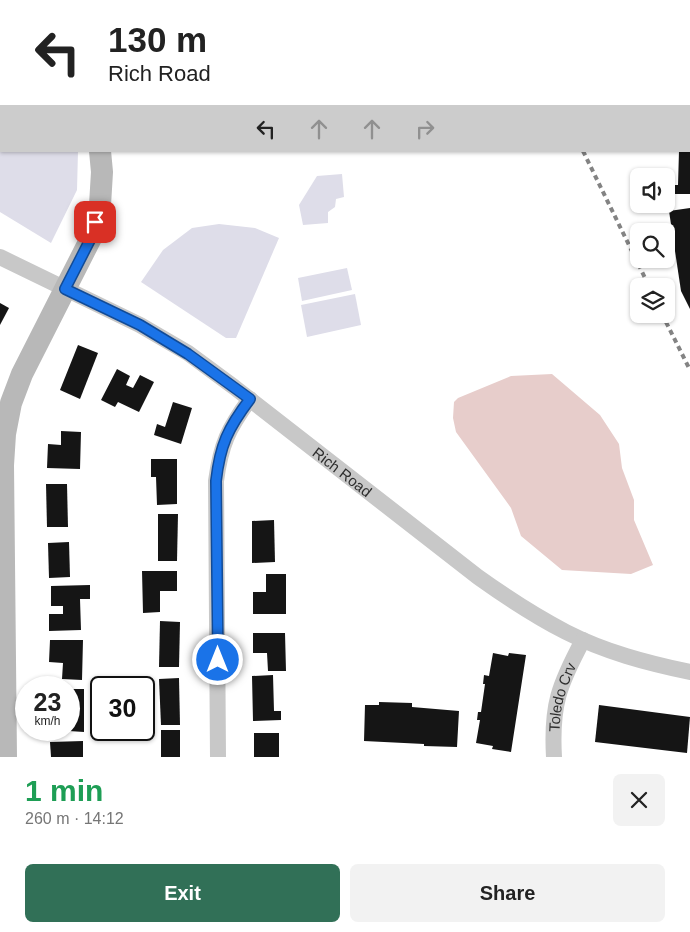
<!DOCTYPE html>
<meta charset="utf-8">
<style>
body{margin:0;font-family:Helvetica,sans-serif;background:#f2f2f2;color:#222;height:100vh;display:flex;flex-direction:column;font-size:19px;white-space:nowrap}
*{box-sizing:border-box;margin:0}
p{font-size:16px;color:#767676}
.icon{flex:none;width:28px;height:28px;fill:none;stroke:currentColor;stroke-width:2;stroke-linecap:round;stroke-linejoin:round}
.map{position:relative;height:757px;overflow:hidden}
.details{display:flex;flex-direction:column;background:#fff;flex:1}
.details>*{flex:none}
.banner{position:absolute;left:0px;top:0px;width:690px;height:152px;box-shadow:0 1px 4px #0004;background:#fff;color:#222;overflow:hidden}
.fabs{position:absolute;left:630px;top:168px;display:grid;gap:10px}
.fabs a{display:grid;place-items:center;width:45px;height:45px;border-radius:8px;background:#fff;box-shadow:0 1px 4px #0004;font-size:25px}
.speed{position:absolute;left:15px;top:676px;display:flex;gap:10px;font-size:25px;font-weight:700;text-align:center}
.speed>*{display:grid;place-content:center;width:65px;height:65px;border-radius:50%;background:#fff;box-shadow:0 1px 4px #0004;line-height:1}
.speed small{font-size:12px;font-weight:400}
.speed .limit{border:2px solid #111;border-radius:8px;background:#fff;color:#111}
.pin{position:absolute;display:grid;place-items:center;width:42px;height:42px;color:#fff;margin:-21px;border-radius:10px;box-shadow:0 2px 8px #0006}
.me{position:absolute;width:55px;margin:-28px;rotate:0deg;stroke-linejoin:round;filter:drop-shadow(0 0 4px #0008)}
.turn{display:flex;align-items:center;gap:18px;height:105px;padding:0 25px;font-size:22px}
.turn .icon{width:65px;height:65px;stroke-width:2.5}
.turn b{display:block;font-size:35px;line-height:42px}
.lanes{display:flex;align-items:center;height:48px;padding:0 25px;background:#0003;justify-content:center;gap:25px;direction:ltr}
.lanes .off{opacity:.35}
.round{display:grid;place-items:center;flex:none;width:52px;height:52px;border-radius:8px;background:#f2f2f2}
.summary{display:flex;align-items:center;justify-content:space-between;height:85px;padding:0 25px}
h1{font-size:30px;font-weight:700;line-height:38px;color:#1e9e55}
.action{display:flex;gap:10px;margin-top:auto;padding:10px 25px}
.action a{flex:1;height:58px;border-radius:8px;background:#317057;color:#fff;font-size:20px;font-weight:700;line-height:58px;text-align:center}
.action a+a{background:#f2f2f2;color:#222}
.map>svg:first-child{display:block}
.green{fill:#dedde9}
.water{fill:#e7cdcb}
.building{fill:#151515}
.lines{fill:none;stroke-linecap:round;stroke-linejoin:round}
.street{stroke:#c8c8c8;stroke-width:16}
.secondary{stroke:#b8b8b8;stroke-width:22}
.rail{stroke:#838383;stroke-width:4;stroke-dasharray:5 4;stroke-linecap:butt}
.route-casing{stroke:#114b97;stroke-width:12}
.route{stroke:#1a73e8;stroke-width:9}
.labels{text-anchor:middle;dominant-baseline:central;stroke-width:5;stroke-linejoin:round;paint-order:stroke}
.street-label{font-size:15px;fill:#2e2e2e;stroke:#fff}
</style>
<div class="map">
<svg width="690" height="757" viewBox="0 0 690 757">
<rect width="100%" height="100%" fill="#fff"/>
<g class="green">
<polygon points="0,120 1,151 78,151 77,190 51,243 0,212"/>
<polygon points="342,174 344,197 336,199 335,207 328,212 328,223 303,225 299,205 317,176"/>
<polygon points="219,224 255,228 279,238 236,338 226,338 141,282 163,250 192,228"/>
<polygon points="347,268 352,290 302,301 298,278"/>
<polygon points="355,294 361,325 307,337 301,305"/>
</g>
<polygon class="water" points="552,374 600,415 619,444 622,468 634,500 634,520 653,565 631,574 562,570 521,536 511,508 456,432 453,418 454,402 458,398 511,376"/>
<g class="building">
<polygon points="679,151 690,151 690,194 668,194 668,185 678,185"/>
<polygon points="690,208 690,309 681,291 669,211"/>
<polygon points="0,303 9,308 0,325"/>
<polygon points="78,345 98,353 80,399 60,390"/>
<polygon points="117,369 130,376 126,385 133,388 140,375 154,382 139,412 118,402 115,407 101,400"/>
<polygon points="173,402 192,408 181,444 154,435 157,424 165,427"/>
<polygon points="61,431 81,432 80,469 47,468 48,444 61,445"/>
<polygon points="151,459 177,459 177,504 157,505 156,477 151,477"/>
<polygon points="46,484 67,484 68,527 47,527"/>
<polygon points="158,514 178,514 177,561 158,561"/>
<polygon points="274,520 275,562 252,563 252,521"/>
<polygon points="69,542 70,577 49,578 48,543"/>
<polygon points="142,571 177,571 177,591 160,591 160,612 143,613"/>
<polygon points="266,574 286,574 286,614 253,614 253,592 266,592"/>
<polygon points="90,585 90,599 80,599 81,630 49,631 49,614 63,614 63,606 51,606 51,586"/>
<polygon points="160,621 180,622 179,667 159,667"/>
<polygon points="253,633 285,633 286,671 268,671 267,653 253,653"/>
<polygon points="50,640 83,640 82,680 62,679 63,663 49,662"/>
<polygon points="493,653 508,656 509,653 526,655 511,752 492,749 493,746 476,743 480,720 477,720 478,712 481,712 485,684 483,684 484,675 489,676"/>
<polygon points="273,675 274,711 281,711 281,720 253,721 252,676"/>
<polygon points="179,678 180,725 161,725 159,679"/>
<polygon points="69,689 84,689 84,732 69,731"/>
<polygon points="379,702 412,703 412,707 459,711 457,747 424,746 424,744 364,741 365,705 379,705"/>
<polygon points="599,705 690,717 687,753 595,742"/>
<rect x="161" y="730" width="19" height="27"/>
<rect x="254" y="733" width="25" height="24"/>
<polygon points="83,741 83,757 51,757 50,742"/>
</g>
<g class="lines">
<g class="street">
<polyline points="225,1 226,0"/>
<path id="s1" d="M0,257l140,68 48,28 46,34 244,190c28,20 57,39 88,55 39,20 81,31 124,40"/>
<path d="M218,757l-2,-276c5,-37 12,-52 34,-82"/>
<path id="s2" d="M554,757c-3,-52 5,-72 29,-117"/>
</g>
<g class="secondary">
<polyline points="18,0 19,1"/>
<polyline points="6,757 3,465 5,434 11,403 22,374 91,238 100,205 102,172 100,151"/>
</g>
<g class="rail">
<polyline points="509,0 510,1"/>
<polyline points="583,151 649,286"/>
<polyline points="662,314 690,370"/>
</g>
</g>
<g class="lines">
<g class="route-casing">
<path id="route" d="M95,222l-4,16 -26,51 75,36 48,29 62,45c-22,29 -30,46 -34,82l2,179"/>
</g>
<use href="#route" class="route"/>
</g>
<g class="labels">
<g class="street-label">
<text stroke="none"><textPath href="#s1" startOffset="406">Rich Road</textPath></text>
<text stroke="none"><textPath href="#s2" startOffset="61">Toledo Crv</textPath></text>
</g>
</g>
</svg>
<div class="fabs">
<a><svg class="icon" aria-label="sound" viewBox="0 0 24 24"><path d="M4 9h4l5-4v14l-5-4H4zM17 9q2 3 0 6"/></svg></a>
<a><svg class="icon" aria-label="search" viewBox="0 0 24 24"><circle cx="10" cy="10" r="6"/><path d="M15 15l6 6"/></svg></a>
<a><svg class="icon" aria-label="layers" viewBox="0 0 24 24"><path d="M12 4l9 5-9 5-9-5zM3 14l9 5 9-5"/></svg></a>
</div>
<div class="speed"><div>23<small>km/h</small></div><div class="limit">30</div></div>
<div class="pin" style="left:95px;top:222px;background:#d93025"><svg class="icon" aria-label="arrive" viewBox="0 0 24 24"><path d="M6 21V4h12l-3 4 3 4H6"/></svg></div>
<svg class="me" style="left:218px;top:660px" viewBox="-20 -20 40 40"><circle r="17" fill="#1a73e8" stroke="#fff" stroke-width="3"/><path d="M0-11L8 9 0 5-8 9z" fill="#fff"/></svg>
<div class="banner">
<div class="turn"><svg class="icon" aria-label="left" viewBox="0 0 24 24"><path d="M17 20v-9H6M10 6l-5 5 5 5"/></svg><div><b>130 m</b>Rich Road</div></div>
<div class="lanes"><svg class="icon" aria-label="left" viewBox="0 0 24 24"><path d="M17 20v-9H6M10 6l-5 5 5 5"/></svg><svg class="icon off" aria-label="ahead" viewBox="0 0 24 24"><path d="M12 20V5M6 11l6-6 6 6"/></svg><svg class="icon off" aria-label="ahead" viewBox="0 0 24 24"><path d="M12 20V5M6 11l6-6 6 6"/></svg><svg class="icon off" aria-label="right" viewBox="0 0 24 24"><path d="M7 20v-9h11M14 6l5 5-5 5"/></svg></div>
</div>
</div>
<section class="details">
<div class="summary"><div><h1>1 min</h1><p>260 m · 14:12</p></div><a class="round"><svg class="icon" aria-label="close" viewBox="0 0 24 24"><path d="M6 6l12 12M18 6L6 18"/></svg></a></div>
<div class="action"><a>Exit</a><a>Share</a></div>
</section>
